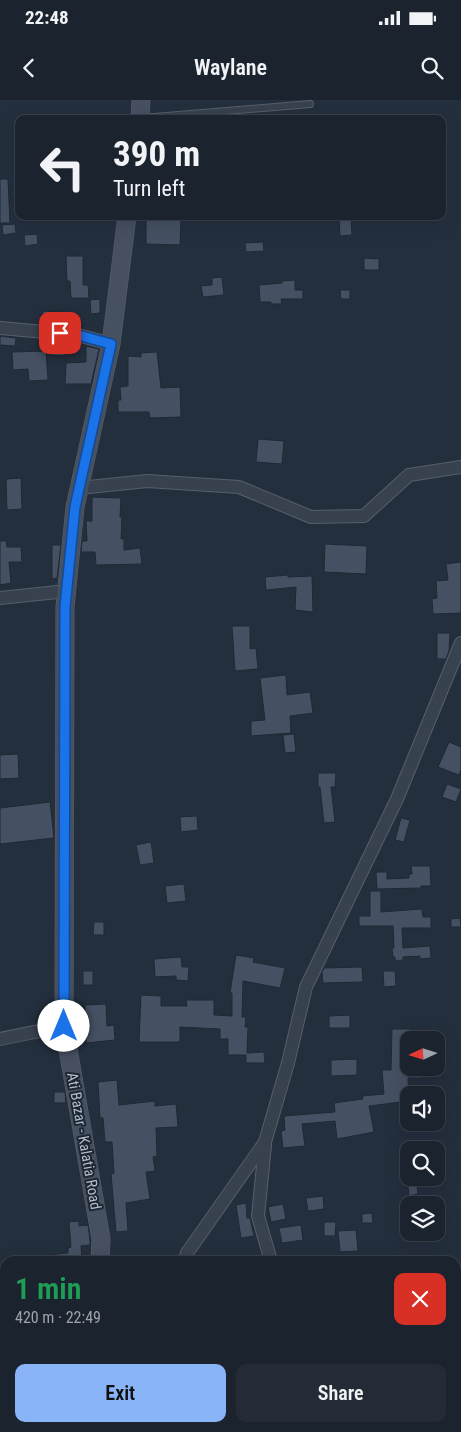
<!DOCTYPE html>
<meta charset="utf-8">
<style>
body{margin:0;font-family:"Roboto Condensed",sans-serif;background:#242b36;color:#f1f3f6;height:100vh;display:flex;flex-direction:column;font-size:19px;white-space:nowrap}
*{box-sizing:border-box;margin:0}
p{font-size:16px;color:#a0a4aa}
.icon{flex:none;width:28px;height:28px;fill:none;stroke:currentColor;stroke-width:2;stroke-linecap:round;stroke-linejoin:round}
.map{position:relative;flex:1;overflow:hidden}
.panel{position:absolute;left:0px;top:1156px;width:461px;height:176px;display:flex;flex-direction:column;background:#1b232e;border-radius:15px 15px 0 0;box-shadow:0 5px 20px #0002,0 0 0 1px #39404a}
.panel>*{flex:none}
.guide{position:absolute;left:15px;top:15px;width:431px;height:105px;border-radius:10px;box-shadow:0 5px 20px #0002,0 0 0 1px #39404a;background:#1b232e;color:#f1f3f6;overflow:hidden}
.needle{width:32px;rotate:266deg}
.tools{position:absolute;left:400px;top:931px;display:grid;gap:10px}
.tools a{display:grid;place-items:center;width:45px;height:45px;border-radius:10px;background:#1b232e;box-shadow:0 5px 20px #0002,0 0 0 1px #39404a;font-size:25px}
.pin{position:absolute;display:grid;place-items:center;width:42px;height:42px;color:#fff;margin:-21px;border-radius:10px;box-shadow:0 2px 8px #0006}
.me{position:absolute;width:55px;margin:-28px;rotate:0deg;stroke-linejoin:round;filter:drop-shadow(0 0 4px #0008)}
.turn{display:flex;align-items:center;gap:18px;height:105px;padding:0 15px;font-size:22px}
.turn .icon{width:65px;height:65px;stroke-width:2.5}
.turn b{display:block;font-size:35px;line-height:42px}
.round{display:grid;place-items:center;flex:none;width:52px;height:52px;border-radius:10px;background:#242b36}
.overview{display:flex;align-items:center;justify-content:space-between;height:85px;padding:0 15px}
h1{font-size:30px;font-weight:600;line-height:38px;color:#1e9e55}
.button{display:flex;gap:10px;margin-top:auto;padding:10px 15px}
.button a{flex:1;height:58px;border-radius:10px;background:#8ab4f8;color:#111;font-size:20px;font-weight:600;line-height:58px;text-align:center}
.button a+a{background:#242b36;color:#f1f3f6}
.status{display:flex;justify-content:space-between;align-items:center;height:35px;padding:0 25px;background:#1b232e;direction:ltr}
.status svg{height:14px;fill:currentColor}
header{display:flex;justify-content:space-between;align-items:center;height:65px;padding:0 15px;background:#1b232e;font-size:22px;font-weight:600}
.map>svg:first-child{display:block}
.building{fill:#455162;stroke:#1f2835}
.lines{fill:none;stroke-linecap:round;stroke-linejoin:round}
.service-casing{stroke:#565f6c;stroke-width:8}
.minor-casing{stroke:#565f6c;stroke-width:14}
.secondary-casing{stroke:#565f6c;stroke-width:19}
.service{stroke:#38414e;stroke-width:6}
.minor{stroke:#38414e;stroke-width:12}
.secondary{stroke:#465061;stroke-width:18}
.route-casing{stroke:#114b97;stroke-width:12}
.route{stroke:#1a73e8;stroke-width:9}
.labels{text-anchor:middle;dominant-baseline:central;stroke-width:4;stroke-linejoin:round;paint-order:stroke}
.street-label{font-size:15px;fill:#b4bcc9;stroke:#1d2633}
</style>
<div class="status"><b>22:48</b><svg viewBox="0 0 49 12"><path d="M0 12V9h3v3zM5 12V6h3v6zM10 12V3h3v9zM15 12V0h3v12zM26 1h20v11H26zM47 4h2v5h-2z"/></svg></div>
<header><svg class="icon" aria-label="back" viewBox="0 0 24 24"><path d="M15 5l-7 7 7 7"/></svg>Waylane<svg class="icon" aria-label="search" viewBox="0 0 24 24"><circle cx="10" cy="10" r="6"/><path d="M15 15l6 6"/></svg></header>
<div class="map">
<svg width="461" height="1332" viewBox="0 0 461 1332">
<rect width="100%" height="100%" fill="#242f3e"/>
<g class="building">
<polygon points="0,79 8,79 10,123 0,123"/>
<polygon points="351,117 352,135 340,136 339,118"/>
<polygon points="146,119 181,120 180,145 146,144"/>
<polygon points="15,124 16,133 3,135 2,125"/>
<polygon points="37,134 38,144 25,146 24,135"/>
<polygon points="263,142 264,151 246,152 245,143"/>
<polygon points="66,156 83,156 83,185 88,185 89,198 71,198 70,181 67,181"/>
<polygon points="364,158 379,159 379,170 364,170"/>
<polygon points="222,177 224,195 203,197 201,186 212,185 212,178"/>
<polygon points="295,180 295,190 303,190 303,199 281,199 282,204 271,204 271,202 260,202 259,185 282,183 282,181"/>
<polygon points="340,190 350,190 350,199 341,199"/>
<polygon points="100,199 100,213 91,214 90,200"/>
<polygon points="43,211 57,212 56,225 41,224"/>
<polygon points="0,236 16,238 15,246 0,245"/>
<polygon points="51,241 66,242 65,256 50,255"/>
<polygon points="86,246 99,249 91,284 65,284 66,263 86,262"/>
<polygon points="46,251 48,280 29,281 28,269 13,270 12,252"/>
<polygon points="157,252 161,288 180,287 181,317 150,318 149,312 118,312 118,300 121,300 120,287 128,286 128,256 141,257 141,253"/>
<polygon points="258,339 284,341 282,364 256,362"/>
<polygon points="21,378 22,409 7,410 6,379"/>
<polygon points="92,397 121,398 120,417 122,417 121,439 124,439 124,450 140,448 142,464 96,465 95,452 81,452 82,441 87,441 86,421 92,421"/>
<polygon points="0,441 6,441 7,447 21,447 22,462 9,462 11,483 0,485"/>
<polygon points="325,444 367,446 366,474 324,472"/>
<polygon points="52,445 61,445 57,478 52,479"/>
<polygon points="461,462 461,513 433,514 432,499 437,498 436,481 448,480 446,464"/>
<polygon points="288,475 288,477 312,476 313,512 295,510 296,487 266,490 265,477"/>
<polygon points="232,526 250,526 250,549 256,548 258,569 235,571"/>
<polygon points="437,533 450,533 449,551 446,559 437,559"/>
<polygon points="286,575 287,595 310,592 313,613 290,616 291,633 251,636 251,621 265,620 260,578"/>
<polygon points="294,634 296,652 285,653 283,635"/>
<polygon points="449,642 461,647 461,670 459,675 438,667"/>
<polygon points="18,654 19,678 0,679 0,655"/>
<polygon points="318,673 336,673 335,687 331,687 335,722 324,723 320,687 318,687"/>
<polygon points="447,684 461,689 456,702 442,697"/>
<polygon points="50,702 54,738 0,744 0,708"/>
<polygon points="197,716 198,730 181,732 180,717"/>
<polygon points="401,718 410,720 404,742 395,740"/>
<polygon points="151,742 154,763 140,765 136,745"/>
<polygon points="411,766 430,766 431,786 421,786 421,788 377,789 376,772 387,772 387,779 409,778 409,774 412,774"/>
<polygon points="184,784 186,801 167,803 165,786"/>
<polygon points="370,791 381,791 381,812 422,809 423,817 431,817 431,828 402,828 403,848 430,846 431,858 420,859 420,856 403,857 403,860 395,861 395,857 393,857 392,848 394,848 393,826 359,826 359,816 370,816"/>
<polygon points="460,818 461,827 451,827 451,819"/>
<polygon points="94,822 104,822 104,835 93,835"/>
<polygon points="236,855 254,858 253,862 285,868 280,888 243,881 242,917 246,917 245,927 248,927 247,953 264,952 265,963 246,963 246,955 228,955 228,939 220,939 220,929 180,927 180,942 139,942 141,895 161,896 161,906 187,906 186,900 214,900 214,915 232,916 232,893 230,893"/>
<polygon points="181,857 182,867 189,867 188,881 176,880 176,876 155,877 154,859"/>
<polygon points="362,867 363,882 323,883 322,872 324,868"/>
<rect x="83" y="871" width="10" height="14"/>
<polygon points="383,871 395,871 396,886 384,887"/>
<polygon points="106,904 107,926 114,925 115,940 86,943 85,905"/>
<polygon points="350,915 350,928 329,928 329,916"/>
<polygon points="392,929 412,929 411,940 409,940 409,968 421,968 422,978 408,978 409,1001 369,1006 374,1032 337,1039 335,1021 302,1024 305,1046 283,1048 281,1031 285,1030 284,1016 335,1012 334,1003 363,999 362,996 384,994 382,970 391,970"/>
<polygon points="357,959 357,975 331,976 331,960"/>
<polygon points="117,980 119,1005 155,1001 155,1006 176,1004 178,1027 156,1028 157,1056 153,1057 155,1071 146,1072 150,1099 126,1103 128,1131 116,1132 111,1074 114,1073 112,1042 105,1042 103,1018 100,1018 98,982"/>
<polygon points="54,992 65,992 66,1003 54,1003"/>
<polygon points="417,1084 418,1094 409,1096 408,1086"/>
<polygon points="323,1096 324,1109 308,1111 306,1098"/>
<polygon points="246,1103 247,1118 250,1118 254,1136 241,1138 236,1105"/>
<polygon points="283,1104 286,1119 271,1122 268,1107"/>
<polygon points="372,1113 373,1123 362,1123 362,1114"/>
<polygon points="79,1121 79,1126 88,1125 90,1140 90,1145 81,1146 82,1161 48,1161 47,1155 68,1153 68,1148 71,1147 69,1122"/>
<polygon points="324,1122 336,1122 335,1136 324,1136"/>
<polygon points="301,1125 303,1140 282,1143 279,1128"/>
<polygon points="356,1130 358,1151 340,1152 338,1131"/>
</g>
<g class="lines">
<g class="service-casing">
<polyline id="service" points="142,18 310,4"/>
</g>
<g class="minor-casing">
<g id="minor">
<polyline points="0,228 78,235 111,244"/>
<polyline points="79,388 147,381 239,387 311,417 364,416 409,375 461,367"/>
<polyline points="0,498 67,491"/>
<polyline points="0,939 64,926"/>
<polyline points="265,1045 258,1116 271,1161"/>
<polyline points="185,1161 187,1153 265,1042 288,963 306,887 397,699 461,543"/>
<polyline points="123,1332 128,1328"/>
</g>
</g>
<g class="secondary-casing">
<g id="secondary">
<polyline points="140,19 141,0"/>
<polyline points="100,1161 101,1139 64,926 65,507 75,407 111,244 127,116"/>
<polyline points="109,1328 110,1332"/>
</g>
</g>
<use href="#service" class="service"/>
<use href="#minor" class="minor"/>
<use href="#secondary" class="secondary"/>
</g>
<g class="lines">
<g class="route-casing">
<polyline id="route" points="60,233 78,235 111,244 75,407 65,507 64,926"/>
</g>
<use href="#route" class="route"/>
</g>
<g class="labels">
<g class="street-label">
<text transform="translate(84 1041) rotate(80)">Ati Bazar - Kalatia Road</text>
</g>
</g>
</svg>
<div class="tools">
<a><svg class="needle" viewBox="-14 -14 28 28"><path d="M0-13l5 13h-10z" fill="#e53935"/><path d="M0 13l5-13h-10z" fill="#a0a4aa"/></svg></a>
<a><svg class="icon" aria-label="sound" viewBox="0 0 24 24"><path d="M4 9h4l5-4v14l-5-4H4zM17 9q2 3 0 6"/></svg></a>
<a><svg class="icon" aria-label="search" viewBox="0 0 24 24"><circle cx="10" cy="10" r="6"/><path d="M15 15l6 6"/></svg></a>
<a><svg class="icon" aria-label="layers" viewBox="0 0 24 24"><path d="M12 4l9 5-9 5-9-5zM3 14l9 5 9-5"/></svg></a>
</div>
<div class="pin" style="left:60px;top:233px;background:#d93025"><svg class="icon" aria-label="arrive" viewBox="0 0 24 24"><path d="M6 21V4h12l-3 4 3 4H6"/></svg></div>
<svg class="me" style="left:64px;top:926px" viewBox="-20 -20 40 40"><circle r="19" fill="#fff"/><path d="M0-13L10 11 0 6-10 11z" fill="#1a73e8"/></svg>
<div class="guide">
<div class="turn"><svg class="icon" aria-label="left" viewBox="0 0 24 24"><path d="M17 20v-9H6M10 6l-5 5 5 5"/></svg><div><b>390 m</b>Turn left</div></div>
</div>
<section class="panel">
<div class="overview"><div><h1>1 min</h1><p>420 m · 22:49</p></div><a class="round" style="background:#d93025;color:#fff"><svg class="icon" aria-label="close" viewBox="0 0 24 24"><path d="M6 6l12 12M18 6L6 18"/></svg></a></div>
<div class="button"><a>Exit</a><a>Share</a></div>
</section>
</div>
